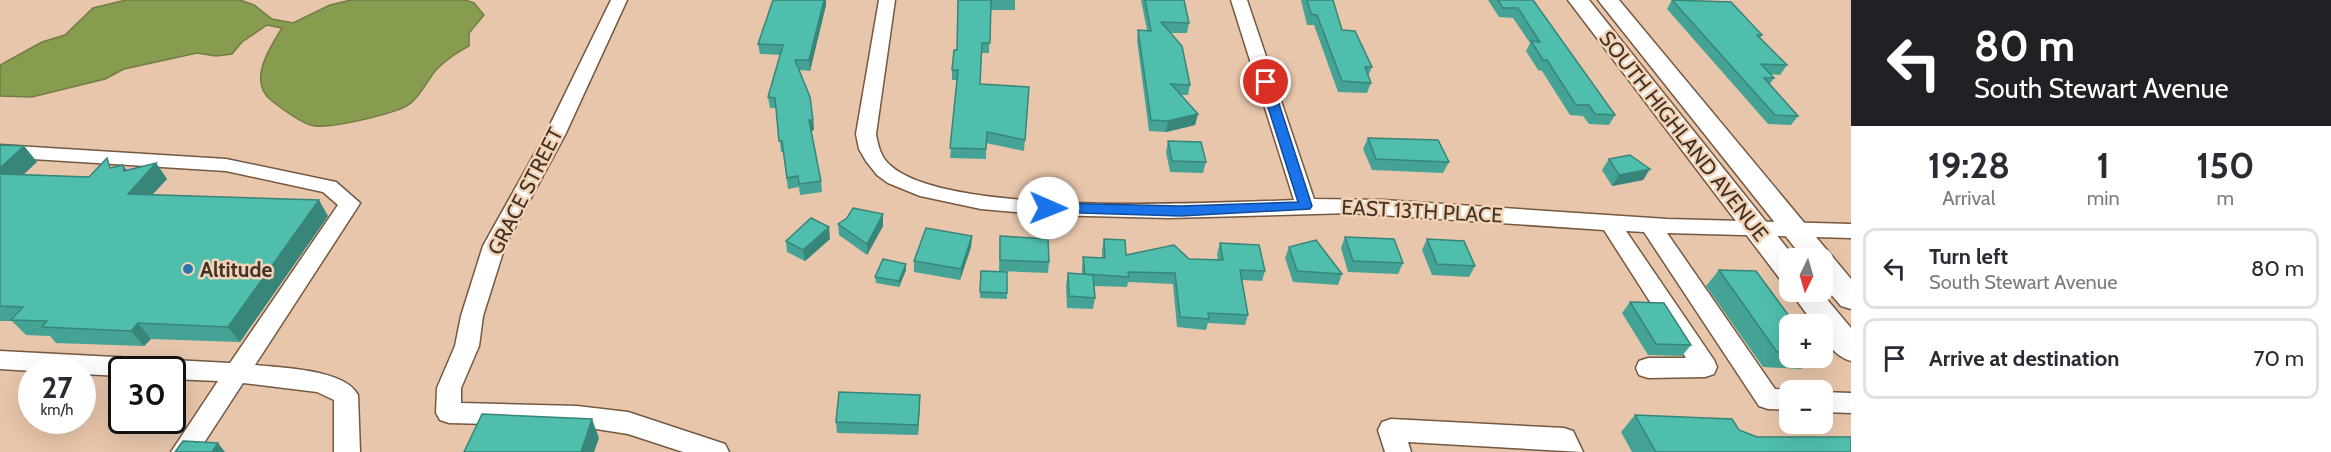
<!DOCTYPE html>
<meta charset="utf-8">
<style>
body{margin:0;font-family:Cabin,sans-serif;background:#f7f7f7;color:#2b2b33;height:100vh;display:flex;flex-direction:column;font-size:22px;white-space:nowrap}
*{box-sizing:border-box;margin:0}
p{font-size:20px;color:#7c7c81}
.icon{flex:none;width:33px;height:33px;fill:none;stroke:currentColor;stroke-width:2;stroke-linecap:round;stroke-linejoin:round}
.map{position:relative;flex:1;overflow:hidden}
.details{display:flex;flex-direction:column;background:#fff;width:480px}
.details>*{flex:none}
.top-card{background:#202124;color:#fff;overflow:hidden}
.needle{width:39px;rotate:185deg}
.buttons{position:absolute;left:1779px;top:248px;display:grid;gap:12px}
.buttons a{display:grid;place-items:center;width:54px;height:54px;border-radius:12px;background:#fff;box-shadow:0 6px 24px #0002;font-size:30px}
.speed{position:absolute;left:18px;top:356px;display:flex;gap:12px;font-size:30px;font-weight:700;text-align:center}
.speed>*{display:grid;place-content:center;width:78px;height:78px;border-radius:50%;background:#fff;box-shadow:0 6px 24px #0002;line-height:1}
.speed small{font-size:15px;font-weight:400}
.speed .limit{border:3px solid #111;border-radius:9px;background:#fff;color:#111}
.pin{position:absolute;display:grid;place-items:center;width:51px;height:51px;color:#fff;margin:-26px;border:3px solid #fff;border-radius:50%;box-shadow:0 2px 6px #0007}
.me{position:absolute;width:66px;margin:-33px;rotate:91deg;stroke-linejoin:round;filter:drop-shadow(0 0 4px #0008)}
.turn{display:flex;align-items:center;gap:21px;height:126px;padding:0 24px;font-size:27px}
.turn .icon{width:78px;height:78px;stroke-width:2.5}
.turn b{display:block;font-size:42px;line-height:51px}
.eta{display:flex;justify-content:space-evenly;align-items:center;height:102px;text-align:center}
.eta b{font-size:36px;font-weight:700;line-height:42px}
ul{padding:0;list-style:none}
li{display:flex;align-items:center;gap:18px;height:81px;margin:0 12px 9px;padding:0 12px;border:3px solid #e1e1e2;border-radius:12px}
li div{flex:1}
li b{display:block;font-size:22px}
li em{font-style:normal}
main{display:flex;flex:1;min-height:0}
.map>svg:first-child{display:block}
.water{fill:#889c50;stroke:#727c44;stroke-width:1.5}
.lines{fill:none;stroke-linecap:round;stroke-linejoin:round}
.minor-casing{stroke:#755840;stroke-width:3}
.major-casing{stroke:#755840;stroke-width:3}
.minor{fill:#fff;fill-rule:evenodd}
.major{fill:#fff;fill-rule:evenodd}
.wall{fill:#45a395}
.shaded-wall{fill:#388579}
.building{fill:#50bead;stroke:#388579;stroke-width:1.5}
.route{fill:#1a73e8;stroke:#114b97;stroke-width:1.5}
.poi-dot{fill:#2a77aa;stroke:#f5d3b7;stroke-width:2}
.labels{text-anchor:middle;dominant-baseline:central;stroke-width:5;stroke-linejoin:round;paint-order:stroke}
.street-label{font-size:21px;fill:#403328;stroke:#f5d3b7}
.poi-label{font-size:21px;font-weight:bold;fill:#403328;stroke:#f5d3b7;text-anchor:start}
</style>
<main>
<div class="map">
<svg width="1851" height="452" viewBox="0 0 1851 452">
<rect width="100%" height="100%" fill="#e7c6ab"/>
<path class="water" d="M126,0h114l14,5 18,14 21,4 37,-18 21,-5h114l9,3 10,12 -15,18v13c-12,7 -23,13 -33,24 -9,11 -14,23 -25,33 -10,10 -80,25 -96,23 -11,-1 -34,-18 -43,-25 -25,-19 -3,-52 10,-73l-15,-3 -25,17 -10,12 -16,2 -19,-3 -73,16 -19,10 -73,18 -32,-1v-31l42,-23 23,-7 28,-27z"/>
<g class="lines">
<g class="minor-casing">
<g id="minor">
<polygon points="611,0 627,0 565,135 505,246 483,316 479,346 461,388 461,403 577,406 628,412 725,444 729,452 683,452 628,434 577,426 449,423 440,420 436,413 437,388 455,346 461,316 483,246 545,135"/>
<path d="M879,0h16l-19,134c2,12 5,24 15,32 58,51 322,37 403,34l-63,-200h16l67,199 69,1 284,19 184,5v14l-184,-5 108,156 15,1v20l-22,-1 -9,-3 -115,-174 -18,-1 88,129 3,7 -3,7 -9,3 -57,1 -9,-3 -3,-7 3,-7 9,-3h38l-82,-128 -253,-17 -182,5 -122,-3 -66,-6 -61,-13 -32,-13 -11,-8 -11,-14 -7,-12 -3,-15z"/>
<path d="M0,145l226,14 110,23 24,21 -3,5 -102,157c26,3 90,4 103,30l2,57h-26v-52l-17,-8 -74,-9 -45,69h-27l47,-71 -46,-2v-10h-50v7l-40,-2v-5h-50v2l-32,-2v-18l230,12 108,-158 -15,-13 -97,-21 -226,-14z"/>
<polygon points="1822,392 1851,393 1851,413 1822,412"/>
<polygon points="1391,419 1564,428 1573,431 1583,452 1408,442 1411,452 1385,452 1378,430 1382,422"/>
</g>
</g>
<g class="major-casing">
<g id="major">
<polygon points="1568,0 1589,0 1795,258 1790,258 1790,282 1780,279"/>
<polygon points="1598,0 1619,0 1851,279 1851,309 1841,306 1822,284 1822,258 1803,258"/>
<path d="M1790,291h30l31,37v33c-16,-5 -29,-20 -29,-37h-8z"/>
</g>
</g>
<use href="#minor" class="minor"/>
<use href="#major" class="major"/>
</g>
<g class="wall">
<polygon points="788,0 826,0 826,5 810,71 799,70 813,120 814,130 811,131 821,181 822,192 800,195 799,187 788,189 783,152 781,152 776,108 770,108 768,97 780,55 760,54 758,44"/>
<polygon points="958,0 1015,0 1015,10 990,10 989,53 981,53 980,84 1029,87 1024,151 986,143 986,159 950,158 957,80 952,80 952,70 957,50"/>
<polygon points="1141,0 1184,0 1189,23 1187,33 1170,33 1190,85 1188,95 1181,95 1198,114 1195,125 1166,132 1149,131 1137,40 1138,30 1147,30"/>
<polygon points="1301,0 1333,0 1342,30 1372,67 1368,76 1371,83 1367,93 1338,92 1314,25 1307,25"/>
<polygon points="1488,0 1533,0 1615,115 1609,125 1589,124 1583,116 1570,115 1542,71 1538,70 1526,51 1530,43 1513,18 1499,17"/>
<polygon points="1672,0 1762,35 1760,38 1787,65 1780,75 1770,74 1774,78 1770,84 1798,116 1791,125 1768,124 1667,9"/>
<polygon points="1368,138 1449,162 1443,173 1372,170 1363,149"/>
<polygon points="1168,141 1206,162 1203,173 1170,172 1166,152"/>
<polygon points="0,145 24,146 37,162 23,174 89,177 113,167 127,170 156,163 167,179 152,195 328,216 240,342 151,339 144,346 56,343 50,336 26,335 12,321 0,321"/>
<polygon points="1609,159 1650,169 1643,180 1612,186 1602,170"/>
<polygon points="883,214 883,226 867,255 839,235 838,224"/>
<polygon points="972,236 971,247 960,280 914,272 914,261"/>
<polygon points="1000,236 1049,262 1048,273 999,271"/>
<polygon points="1345,237 1403,263 1398,274 1348,272 1341,248"/>
<polygon points="830,239 805,261 787,252 786,241"/>
<polygon points="1104,239 1126,255 1189,259 1218,260 1217,254 1220,243 1265,271 1262,281 1242,280 1248,315 1245,325 1208,323 1206,330 1177,327 1173,284 1128,282 1127,287 1094,286 1095,298 1093,309 1067,308 1066,285 1068,273 1082,274 1082,268 1083,257 1102,258 1102,250"/>
<polygon points="1427,239 1475,266 1469,277 1432,275 1422,250"/>
<polygon points="1289,247 1342,274 1338,285 1293,282 1285,258"/>
<polygon points="906,264 906,270 899,287 876,283 875,277"/>
<polygon points="1719,270 1790,324 1790,357 1813,357 1801,369 1763,367 1706,286"/>
<polygon points="981,271 1007,293 1007,299 980,298"/>
<polygon points="1630,302 1691,345 1682,356 1648,355 1622,313"/>
<polygon points="920,395 918,435 837,433 836,422"/>
<polygon points="1635,415 1757,437 1851,452 1632,452 1621,432"/>
</g>
<g class="shaded-wall">
<polygon points="824,0 826,0 826,5 810,71 809,60"/>
<polygon points="1198,114 1195,125 1166,132 1168,121"/>
<polygon points="809,120 813,120 814,130 810,131"/>
<polygon points="24,146 37,162 8,189 0,180 0,168"/>
<polygon points="156,163 167,179 139,209 128,194 123,165 134,180"/>
<polygon points="1650,169 1643,180 1612,186 1619,175"/>
<polygon points="319,200 328,216 240,342 228,327"/>
<polygon points="883,214 883,226 867,255 867,244"/>
<polygon points="829,227 830,239 805,261 803,250"/>
<polygon points="972,236 971,247 960,280 961,269"/>
<polygon points="906,264 906,270 899,287 899,281"/>
<polygon points="138,323 151,339 144,346 131,331"/>
<polygon points="920,395 920,406 918,435 918,425"/>
<polygon points="592,419 599,438 594,452 581,452"/>
<polygon points="218,443 225,452 212,452"/>
</g>
<g class="building">
<polygon points="773,0 824,0 809,60 795,60 810,97 813,120 809,120 821,181 799,184 798,176 787,178 782,141 779,141 775,98 768,97 783,45 758,44"/>
<polygon points="958,0 991,0 990,43 982,43 980,84 1029,87 1025,140 987,132 986,149 950,148 958,70 952,70 954,50 957,50"/>
<polygon points="1145,0 1184,0 1189,23 1161,22 1182,46 1190,85 1171,84 1198,114 1168,121 1151,120 1138,30 1151,31"/>
<polygon points="1307,0 1333,0 1342,30 1355,31 1372,67 1365,67 1371,83 1342,81 1317,15 1311,14"/>
<polygon points="1498,0 1533,0 1615,115 1595,114 1589,105 1576,105 1547,60 1543,60 1531,41 1540,42 1518,8 1503,8"/>
<polygon points="1672,0 1731,2 1762,35 1757,35 1787,65 1761,64 1774,78 1764,78 1798,116 1775,115"/>
<polygon points="1368,138 1438,140 1449,162 1376,159"/>
<polygon points="1168,141 1201,142 1206,162 1172,161"/>
<polygon points="0,145 24,146 0,168"/>
<polygon points="1630,155 1650,169 1619,175 1609,159"/>
<polygon points="107,158 110,168 123,165 124,171 156,163 128,194 319,200 228,327 138,323 131,331 42,327 47,321 11,320 23,307 0,306 0,174 89,177"/>
<polygon points="853,208 883,214 867,244 838,224 847,218"/>
<polygon points="811,218 829,227 803,250 786,241"/>
<polygon points="926,228 972,236 961,269 914,261"/>
<polygon points="1000,236 1048,239 1049,262 1000,260"/>
<polygon points="1345,237 1394,239 1403,263 1353,261"/>
<polygon points="1104,239 1125,240 1126,255 1174,245 1189,259 1223,260 1220,243 1259,245 1265,271 1240,270 1248,315 1208,313 1209,319 1180,317 1175,273 1128,272 1129,277 1085,274 1083,257 1105,258"/>
<polygon points="1427,239 1464,241 1475,266 1437,264"/>
<polygon points="1316,240 1342,274 1297,271 1289,247"/>
<polygon points="883,259 906,264 899,281 875,277"/>
<polygon points="1719,270 1756,271 1795,324 1790,324 1790,352 1777,352"/>
<polygon points="981,271 1007,272 1007,293 980,292"/>
<polygon points="1068,273 1093,275 1095,298 1069,296"/>
<polygon points="1630,302 1664,303 1691,345 1656,344"/>
<polygon points="839,392 920,395 918,425 836,422"/>
<polygon points="482,414 592,419 581,452 464,452"/>
<polygon points="1635,415 1732,419 1739,430 1757,437 1851,437 1851,452 1656,452"/>
<polygon points="183,441 218,443 212,452 175,452"/>
</g>
<polygon class="route" points="1266,79 1272,82 1312,206 1310,209 1181,216 1048,212 1042,208 1048,203 1181,206 1298,202 1260,82"/>
<circle class="poi-dot" cx="188" cy="269" r="6"/>
<g class="labels">
<g class="street-label">
<text transform="translate(1684 136) rotate(52)">SOUTH HIGHLAND AVENUE</text>
<text transform="translate(525 191) rotate(-63)">GRACE STREET</text>
<text transform="translate(1422 211) rotate(3)">EAST 13TH PLACE</text>
</g>
<g class="poi-label">
<text x="200" y="269">Altitude</text>
</g>
</g>
</svg>
<div class="buttons">
<a><svg class="needle" viewBox="-14 -14 28 28"><path d="M0-13l5 13h-10z" fill="#e53935"/><path d="M0 13l5-13h-10z" fill="#7c7c81"/></svg></a>
<a>+</a>
<a>−</a>
</div>
<div class="speed"><div>27<small>km/h</small></div><div class="limit">30</div></div>
<div class="pin" style="left:1266px;top:82px;background:#d93025"><svg class="icon" aria-label="arrive" viewBox="0 0 24 24"><path d="M6 21V4h12l-3 4 3 4H6"/></svg></div>
<svg class="me" style="left:1048px;top:208px" viewBox="-20 -20 40 40"><circle r="19" fill="#fff"/><path d="M0-13L10 11 0 6-10 11z" fill="#1a73e8"/></svg>
</div>
<section class="details">
<div class="top-card">
<div class="turn"><svg class="icon" aria-label="left" viewBox="0 0 24 24"><path d="M17 20v-9H6M10 6l-5 5 5 5"/></svg><div><b>80 m</b>South Stewart Avenue</div></div>
</div>
<div class="eta">
<div><b>19:28</b><p>Arrival</p></div>
<div><b>1</b><p>min</p></div>
<div><b>150</b><p>m</p></div>
</div>
<ul>
<li><svg class="icon" aria-label="left" viewBox="0 0 24 24"><path d="M17 20v-9H6M10 6l-5 5 5 5"/></svg><div><b>Turn left</b><p>South Stewart Avenue</p></div><em>80 m</em></li>
<li><svg class="icon" aria-label="arrive" viewBox="0 0 24 24"><path d="M6 21V4h12l-3 4 3 4H6"/></svg><div><b>Arrive at destination</b></div><em>70 m</em></li>
</ul>
</section>
</main>
